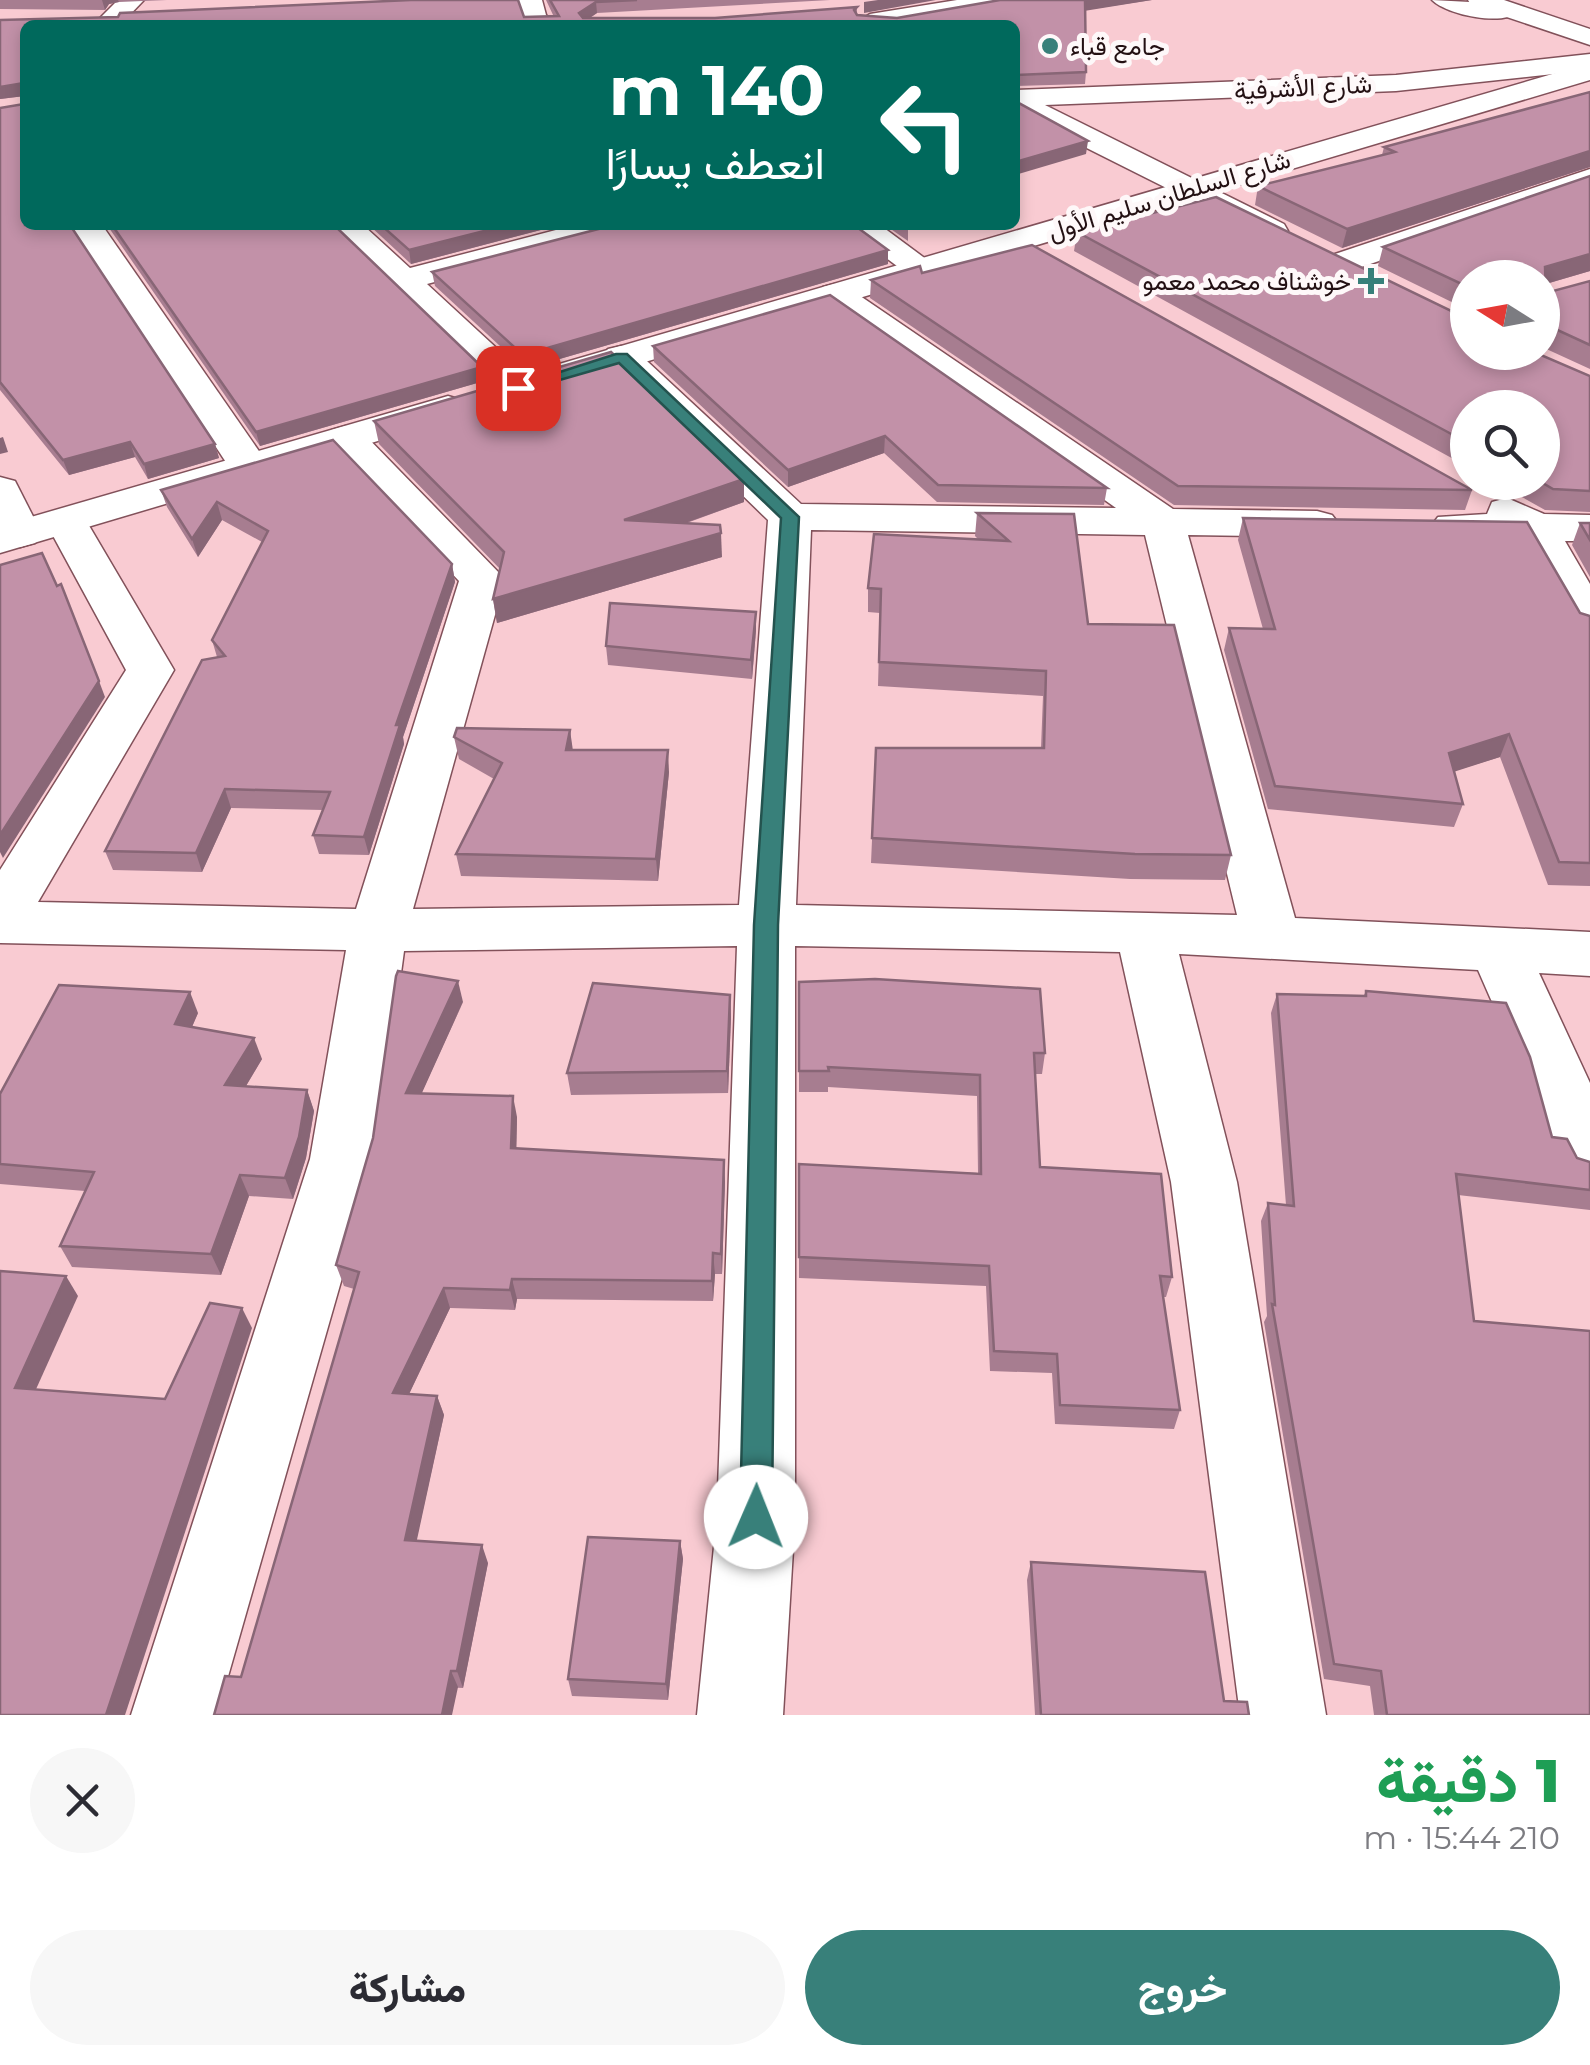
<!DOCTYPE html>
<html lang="ar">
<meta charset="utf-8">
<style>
body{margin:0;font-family:Montserrat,Vazirmatn,sans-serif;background:#f7f7f7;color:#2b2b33;direction:rtl;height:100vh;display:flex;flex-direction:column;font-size:38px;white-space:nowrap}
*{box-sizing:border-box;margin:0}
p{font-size:32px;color:#7c7c81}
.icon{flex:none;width:55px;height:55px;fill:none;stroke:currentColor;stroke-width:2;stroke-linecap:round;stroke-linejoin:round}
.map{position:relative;height:1715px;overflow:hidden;direction:ltr}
.details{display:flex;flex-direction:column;background:#fff;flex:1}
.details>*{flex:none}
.banner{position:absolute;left:20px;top:20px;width:1000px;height:210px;border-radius:15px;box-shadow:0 5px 15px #0003;direction:rtl;background:#00695c;color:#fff;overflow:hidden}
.needle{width:65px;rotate:281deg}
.fabs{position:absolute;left:1450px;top:260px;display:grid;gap:20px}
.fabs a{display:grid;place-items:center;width:110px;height:110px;border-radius:50%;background:#fff;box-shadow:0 5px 15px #0003;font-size:50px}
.pin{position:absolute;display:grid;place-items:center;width:85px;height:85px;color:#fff;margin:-42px;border-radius:20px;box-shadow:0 5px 15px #0006}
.me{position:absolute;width:110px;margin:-55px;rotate:1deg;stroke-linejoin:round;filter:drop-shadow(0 0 8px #0008)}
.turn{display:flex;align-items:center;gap:35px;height:210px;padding:0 30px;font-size:45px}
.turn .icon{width:130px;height:130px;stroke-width:2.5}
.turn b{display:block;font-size:70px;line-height:85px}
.round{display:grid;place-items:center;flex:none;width:105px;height:105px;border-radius:52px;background:#f7f7f7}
.headline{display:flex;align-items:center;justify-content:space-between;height:170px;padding:0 30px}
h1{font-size:60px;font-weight:800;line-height:75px;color:#1e9e55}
.cta{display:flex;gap:20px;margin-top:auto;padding:20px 30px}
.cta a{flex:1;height:115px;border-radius:60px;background:#38807a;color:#fff;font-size:40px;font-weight:800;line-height:115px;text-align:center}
.cta a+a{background:#f7f7f7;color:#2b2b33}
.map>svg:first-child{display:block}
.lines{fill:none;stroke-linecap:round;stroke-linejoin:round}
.minor-casing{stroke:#82515a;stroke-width:3}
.tertiary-casing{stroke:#82515a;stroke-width:3}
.minor{fill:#fff;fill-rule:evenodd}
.tertiary{fill:#fff;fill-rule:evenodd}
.wall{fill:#a77d90}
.shaded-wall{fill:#886676}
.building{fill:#c291a8;stroke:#886676;stroke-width:2.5}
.route{fill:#38807a;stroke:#24534f;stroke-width:2.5}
.poi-dot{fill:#38807a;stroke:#fef8f9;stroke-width:4}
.labels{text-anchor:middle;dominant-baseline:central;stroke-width:10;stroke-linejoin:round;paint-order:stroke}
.far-poi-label{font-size:25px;fill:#231013;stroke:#fef8f9;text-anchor:start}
.far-street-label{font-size:25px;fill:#231013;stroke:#fef8f9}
</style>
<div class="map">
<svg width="1590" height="1715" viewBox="0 0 1590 1715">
<rect width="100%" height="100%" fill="#f9cbd2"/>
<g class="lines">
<g class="minor-casing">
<g id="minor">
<polygon points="118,0 144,0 120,25 93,25"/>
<polygon points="518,0 542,0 546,15 557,25 527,25"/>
<polygon points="957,0 1012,0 1000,7 896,25 857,22 870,14"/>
<path d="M1432,0l76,4 12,7c-16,16 -73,4 -88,-11z"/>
<polygon points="1590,54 1590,70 1396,91 1045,105 1284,224 1288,231 1284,238 1272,241 1015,112 1015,90 1396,75"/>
<polygon points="1590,169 1590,188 1350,271 1326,271 1321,264 1326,257"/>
<polygon points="70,225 102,225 270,467 263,476 249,479 235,476"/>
<polygon points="328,225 363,225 410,268 575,225 629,225 624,232 427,284 531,380 537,388 531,396 518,399 505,396"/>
<polygon points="842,225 880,225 938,268 933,275 909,275"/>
<path d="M835,284l12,3 326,222 144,2 15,4 7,9 -7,9 -15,4 -129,-2 107,383 295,14v44l-51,-3 51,110v98l-23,-8 -89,-203 -299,-16 58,228 89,533h-86l-69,-533 -51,-230 -325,-6v571l-12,198h-86l20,-198 20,-571 -333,5 -28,208 -159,556h-86l179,-556 36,-209 -346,-7v-73l126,-200 -81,-149 6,-9 15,-4 15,4 93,158 -136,232 318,7 103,-328 -127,-135 -6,-8 6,-8 14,-4 14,4 145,149 -92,330 326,-4 29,-385 -160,-155 -6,-8 6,-8 13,-3 13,3 167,155 315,4 -293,-207 -5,-7 5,-7zM811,530l334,5 92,380 -441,-10z"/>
<polygon points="0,477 15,481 42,534 35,543 20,547 5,543 0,536"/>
<polygon points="1507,498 1544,514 1590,515 1590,541 1565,541 1590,584 1590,637 1574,633 1521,540 1438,535 1431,526 1438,517 1487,514 1492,502"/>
</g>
</g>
<g class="tertiary-casing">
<g id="tertiary">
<polygon points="1468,0 1504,0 1590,29 1590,45 1471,5"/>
<polygon points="1590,63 1590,80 558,388 545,391 532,388 526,380 532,372"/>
<polygon points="448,396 462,400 467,408 462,416 0,553 0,526"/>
</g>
</g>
<use href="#minor" class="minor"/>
<use href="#tertiary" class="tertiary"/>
</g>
<g class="wall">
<polygon points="0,0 167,0 119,2 109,4 105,10 0,9"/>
<polygon points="411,0 518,0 524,17 554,17 546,0 830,0 597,13 590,18 715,18 857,7 857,15 897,18 1000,0 1152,0 1085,10 1086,72 1085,84 1015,86 1015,25 25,25 25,225 70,225 215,444 219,458 148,479 135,457 69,475 0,390 0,108 24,104 24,96 0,99 0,20 118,17 120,13"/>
<polygon points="1590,92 1590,167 1342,248 1255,205 1258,186 1382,155 1384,147"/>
<polygon points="1590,176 1590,271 1546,284 1546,293 1590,281 1590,369 1542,347 1542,278 1468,278 1468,310 1378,266 1383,247"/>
<polygon points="107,225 334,225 482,367 484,381 260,446"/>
<polygon points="369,225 560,225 411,264"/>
<polygon points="885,225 908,225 908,241"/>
<polygon points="1077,232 1468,352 1590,376 1590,512 1545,510 1495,482 1542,482 1468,408 1468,467 1074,251"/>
<polygon points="888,264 525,369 435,286 432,272"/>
<polygon points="922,273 1472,490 1465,510 1174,505 870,298 871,280"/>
<polygon points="653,346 1107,488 1104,505 937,502 884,453 788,487 654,362"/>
<polygon points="374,421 744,479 744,502 684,524 722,557 497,623 493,599 500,569 379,444"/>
<polygon points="333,440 452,564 455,582 403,737 404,744 369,855 319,854 313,835 323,810 231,808 202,872 113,870 105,851 217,657 212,640 262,542 222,520 198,557 167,507 161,490"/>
<polygon points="977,513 1074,514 1088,624 1231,855 1225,880 1130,879 871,863 876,748 1041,748 1043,696 878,686 880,613 868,612 868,588 978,539 975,536"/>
<polygon points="1243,518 1590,616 1590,886 1548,885 1500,757 1454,771 1463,804 1454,827 1268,809 1224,650 1229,628 1263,629 1238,540"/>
<polygon points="1580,523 1590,523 1590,577 1572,545"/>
<polygon points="756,630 752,679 608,665 606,646"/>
<polygon points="570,730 572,750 669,772 658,881 461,876 456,854 494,779 459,759 454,737"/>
<polygon points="799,982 1045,1053 1042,1074 1035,1074 1040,1167 1172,1277 1166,1297 1163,1297 1180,1410 1174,1429 1055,1424 1052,1373 990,1371 986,1286 799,1278 799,1164 978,1173 977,1096 828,1087 828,1092 799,1092"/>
<polygon points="1366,991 1577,1158 1590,1162 1590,1210 1458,1195 1474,1321 1590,1715 1374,1715 1370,1686 1324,1679 1264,1322 1267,1316 1261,1221 1268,1203 1286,1205 1271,1013 1277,994 1364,995"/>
<polygon points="730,995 731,1017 728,1093 571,1095 567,1073"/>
<polygon points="463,1002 421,1094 517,1117 516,1149 725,1181 722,1274 715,1274 713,1301 517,1299 515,1310 450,1308 409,1394 437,1396 444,1415 416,1541 488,1563 463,1688 241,1677 354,1289 344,1286 336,1265"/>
<polygon points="198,1013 192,1027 262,1059 246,1086 307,1090 314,1111 306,1158 293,1199 249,1196 221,1275 72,1267 60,1246 85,1191 0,1184 0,1094"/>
<polygon points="680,1541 683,1559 668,1700 572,1696 568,1679"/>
<polygon points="1031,1562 1224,1701 1249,1715 1035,1715 1027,1580"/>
</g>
<g class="shaded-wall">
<polygon points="102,0 118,0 119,2 109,4 105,10"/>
<polygon points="878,0 936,0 864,13 864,2"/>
<polygon points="1085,0 1152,0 1084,11"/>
<polygon points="596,2 597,13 580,24 579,13"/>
<polygon points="24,83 25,96 0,99 0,87"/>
<polygon points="1088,141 1086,154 1015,175 1015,162"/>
<polygon points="1590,151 1590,167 1342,248 1347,229"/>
<polygon points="508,225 560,225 411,264 409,250"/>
<polygon points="888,250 888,264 525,369 523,355"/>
<polygon points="1590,254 1590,271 1542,285 1545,267"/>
<polygon points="482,367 484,381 260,446 256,432"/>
<polygon points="885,436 884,453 788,487 788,470"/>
<polygon points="3,437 8,452 0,454 0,438"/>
<polygon points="130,442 135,457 69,475 63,460"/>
<polygon points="215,444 219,458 148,479 144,464"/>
<polygon points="744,479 744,502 626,544 624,520"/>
<polygon points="217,502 222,520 198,557 192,539"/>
<polygon points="721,533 722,557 497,623 493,599"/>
<polygon points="452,564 455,582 403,737 404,744 369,855 364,837 396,725"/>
<polygon points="756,612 756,630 752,679 751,660"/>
<polygon points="99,681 105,697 3,858 0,852 0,835"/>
<polygon points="570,730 573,751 566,750"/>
<polygon points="1509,734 1500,757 1441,776 1449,753"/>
<polygon points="668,750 669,772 658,881 656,859"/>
<polygon points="225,789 231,808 202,872 196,853"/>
<polygon points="458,981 463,1002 412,1115 406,1093"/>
<polygon points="190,992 198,1013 184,1045 175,1024"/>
<polygon points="730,995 731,1017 728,1093 727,1071"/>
<polygon points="254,1038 262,1059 234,1106 225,1085"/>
<polygon points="307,1090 314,1111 306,1158 293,1199 285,1178"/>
<polygon points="513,1096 517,1117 516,1169 511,1148"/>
<polygon points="724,1160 725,1181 722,1274 721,1254"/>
<polygon points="240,1175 249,1196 221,1275 211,1254"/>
<polygon points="713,1253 715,1274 713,1301 712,1281"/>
<polygon points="66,1276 78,1296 28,1407 15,1388"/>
<polygon points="512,1279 517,1299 515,1310 510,1290"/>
<polygon points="444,1288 450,1308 400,1413 393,1393"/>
<polygon points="242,1308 252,1328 125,1715 106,1715"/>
<polygon points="437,1396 444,1415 413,1558 405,1540"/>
<polygon points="680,1541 683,1559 668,1700 666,1684"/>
<polygon points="482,1545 488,1563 463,1688 457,1671"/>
<polygon points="451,1671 458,1687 452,1715 442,1715"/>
</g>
<g class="building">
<polygon points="411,0 518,0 524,17 559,16 550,0 637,0 596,2 579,13 583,18 715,18 857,7 854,10 857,15 897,18 1000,0 1085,0 1086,72 1015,75 1015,25 25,25 25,225 70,225 215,444 144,464 130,442 63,460 0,382 0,108 24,104 24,83 0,87 0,20 118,17 120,13"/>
<polygon points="1590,92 1590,151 1347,229 1258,186 1395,152 1384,147"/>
<polygon points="1015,101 1088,141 1015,162"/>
<polygon points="1590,176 1590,254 1545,267 1546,293 1590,281 1590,345 1551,327 1542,327 1542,278 1468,278 1468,287 1383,247"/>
<polygon points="1216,197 1468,319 1468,352 1534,352 1590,376 1590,491 1553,489 1541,482 1542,482 1542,408 1468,408 1468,443 1077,232"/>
<polygon points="112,225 334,225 482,367 256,432"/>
<polygon points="381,225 508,225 409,250"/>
<polygon points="614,225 854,225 888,250 523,355 432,272"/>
<polygon points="1032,245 1472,490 1178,486 871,280 920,266 922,273"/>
<polygon points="830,295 1107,488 938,485 885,436 788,470 653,346"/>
<polygon points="611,352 744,479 624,520 720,525 721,533 493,599 504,552 374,421"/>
<polygon points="333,440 452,564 396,725 400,725 364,837 313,835 330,792 225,789 196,853 105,851 202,660 225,656 212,640 268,531 217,502 192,539 161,490"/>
<polygon points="977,513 1074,514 1088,624 1174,625 1231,855 1135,854 872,838 876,748 1044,748 1046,671 879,662 881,589 868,588 874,534 1009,541"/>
<polygon points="1243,518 1527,522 1580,613 1590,616 1590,863 1559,862 1509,734 1449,753 1463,804 1275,786 1229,628 1275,629"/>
<polygon points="1580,523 1590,523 1590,540"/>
<polygon points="42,553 57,586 61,584 99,681 0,835 0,565"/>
<polygon points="610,603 756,612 751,660 606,646"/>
<polygon points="457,728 570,730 566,750 668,750 656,859 456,854 502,763 454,737"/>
<polygon points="398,971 458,981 406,1093 513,1096 511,1148 724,1160 721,1254 713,1253 712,1281 512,1279 510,1290 444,1288 393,1393 437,1396 405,1540 482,1545 457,1671 451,1671 442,1715 214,1715 225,1676 241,1677 359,1272 336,1265 373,1138 396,976"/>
<polygon points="875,979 1040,989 1045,1053 1034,1053 1040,1167 1161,1174 1172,1277 1160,1276 1180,1410 1060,1405 1057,1354 994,1351 989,1266 799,1257 799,1164 981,1174 980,1075 828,1067 829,1071 799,1071 799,982"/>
<polygon points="593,983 730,995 727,1071 567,1073"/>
<polygon points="59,985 190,992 175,1024 254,1038 225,1085 307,1090 299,1137 285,1178 240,1175 211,1254 60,1246 94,1172 0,1164 0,1094"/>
<polygon points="1366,991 1506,1003 1530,1057 1552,1137 1567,1139 1577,1158 1590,1162 1590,1190 1456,1174 1474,1321 1590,1331 1590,1715 1387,1715 1381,1671 1334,1664 1272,1304 1275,1305 1268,1203 1294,1206 1277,994 1366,996"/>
<polygon points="0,1271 66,1276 15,1388 165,1399 210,1303 242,1308 106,1715 0,1715"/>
<polygon points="588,1537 680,1541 666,1684 568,1679"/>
<polygon points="1031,1562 1205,1572 1224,1701 1247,1702 1249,1715 1041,1715"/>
</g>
<polygon class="route" points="616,354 627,354 799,517 778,925 772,1517 768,1529 756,1533 744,1529 740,1517 754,925 781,518 619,363 518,392 510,388"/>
<g class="poi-dot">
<circle cx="1050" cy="46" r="10"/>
<path d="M1366 266h10v10h10v10h-10v10h-10v-10h-10v-10h10z"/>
</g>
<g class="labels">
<g class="far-poi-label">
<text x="1070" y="46">جامع قباء</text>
<text x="1351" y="281" text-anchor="end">خوشناف محمد معمو</text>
</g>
<g class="far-street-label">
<text transform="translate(1303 87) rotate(-3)">شارع الأشرفية</text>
<text transform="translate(1169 195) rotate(-17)">شارع السلطان سليم الأول</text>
</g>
</g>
</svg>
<div class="fabs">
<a><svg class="needle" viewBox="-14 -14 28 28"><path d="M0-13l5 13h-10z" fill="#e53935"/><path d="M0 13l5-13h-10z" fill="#7c7c81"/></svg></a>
<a><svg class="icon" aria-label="search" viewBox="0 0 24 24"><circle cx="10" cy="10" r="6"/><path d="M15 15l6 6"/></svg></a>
</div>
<div class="pin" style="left:518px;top:388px;background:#d93025"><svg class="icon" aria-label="arrive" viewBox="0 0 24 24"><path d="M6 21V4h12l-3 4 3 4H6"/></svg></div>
<svg class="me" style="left:756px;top:1517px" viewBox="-20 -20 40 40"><circle r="19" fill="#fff"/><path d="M0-13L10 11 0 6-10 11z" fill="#38807a"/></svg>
<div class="banner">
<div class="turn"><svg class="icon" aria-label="left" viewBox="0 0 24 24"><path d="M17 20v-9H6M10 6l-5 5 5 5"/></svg><div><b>140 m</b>انعطف يسارًا</div></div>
</div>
</div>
<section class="details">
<div class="headline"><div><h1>1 دقيقة</h1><p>210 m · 15:44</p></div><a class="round"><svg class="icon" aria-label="close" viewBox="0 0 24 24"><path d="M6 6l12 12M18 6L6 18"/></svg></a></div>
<div class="cta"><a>خروج</a><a>مشاركة</a></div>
</section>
